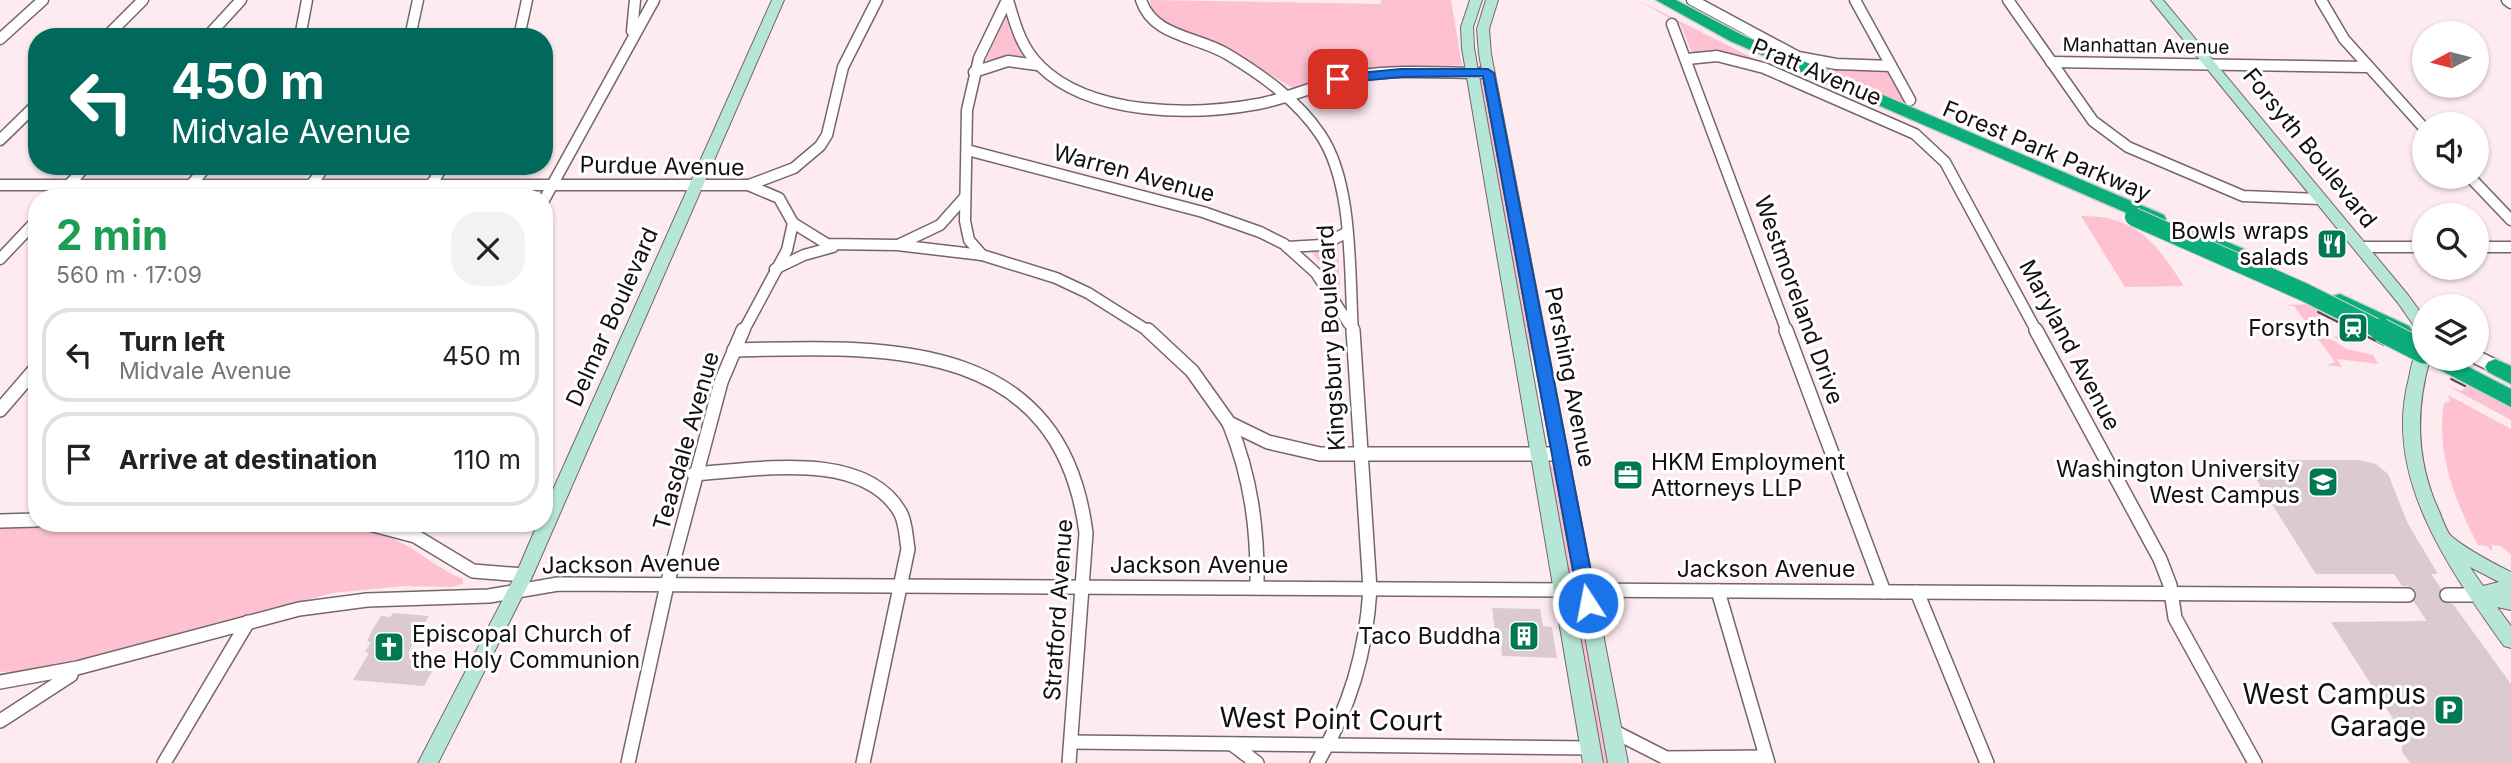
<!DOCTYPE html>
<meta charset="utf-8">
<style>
body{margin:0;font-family:Inter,sans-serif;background:#f2f2f2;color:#222;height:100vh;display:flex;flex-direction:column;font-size:26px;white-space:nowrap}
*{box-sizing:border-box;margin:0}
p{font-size:23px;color:#767676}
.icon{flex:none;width:38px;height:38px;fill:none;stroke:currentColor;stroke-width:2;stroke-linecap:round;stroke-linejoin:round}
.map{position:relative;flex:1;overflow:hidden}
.sheet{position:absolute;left:28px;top:189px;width:525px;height:343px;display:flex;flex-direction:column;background:#fff;border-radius:28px;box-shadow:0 2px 5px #0004}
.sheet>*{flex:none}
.hud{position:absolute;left:28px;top:28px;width:525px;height:147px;border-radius:28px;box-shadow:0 2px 5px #0004;background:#00695c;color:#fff;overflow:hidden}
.needle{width:46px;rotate:263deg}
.tools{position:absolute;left:2412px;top:21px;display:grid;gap:14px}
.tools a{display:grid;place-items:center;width:77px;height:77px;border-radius:50%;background:#fff;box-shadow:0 2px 5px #0004;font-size:35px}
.pin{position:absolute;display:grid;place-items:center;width:60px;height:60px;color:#fff;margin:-30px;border-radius:14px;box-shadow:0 4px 10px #0006}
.me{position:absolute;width:77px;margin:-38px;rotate:349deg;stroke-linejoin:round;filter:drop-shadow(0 0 5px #0008)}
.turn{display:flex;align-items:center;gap:24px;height:147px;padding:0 28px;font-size:32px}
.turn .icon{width:91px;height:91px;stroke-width:2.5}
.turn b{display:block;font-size:49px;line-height:60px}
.round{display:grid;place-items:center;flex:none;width:74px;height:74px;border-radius:28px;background:#f2f2f2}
.overview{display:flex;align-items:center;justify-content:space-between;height:119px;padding:0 28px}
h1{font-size:42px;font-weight:700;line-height:52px;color:#1e9e55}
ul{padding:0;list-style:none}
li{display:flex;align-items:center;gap:21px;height:94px;margin:0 14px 10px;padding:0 14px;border:4px solid #e0e0e0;border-radius:28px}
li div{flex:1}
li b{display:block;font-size:26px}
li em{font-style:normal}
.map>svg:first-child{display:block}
.green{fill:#fdc1d2}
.building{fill:#dbcacf}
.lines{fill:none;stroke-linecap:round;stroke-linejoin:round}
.street-tunnel{stroke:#dacace;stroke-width:13;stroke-dasharray:13 7;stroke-linecap:butt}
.street-far1-casing{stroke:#75666a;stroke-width:13}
.street-casing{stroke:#75666a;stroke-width:16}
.secondary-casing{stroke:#75666a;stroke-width:2}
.highway-casing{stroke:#d0cfcf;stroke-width:3}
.street-far1{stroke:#fff;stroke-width:10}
.street{stroke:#fff;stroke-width:13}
.secondary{fill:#b6e6d7;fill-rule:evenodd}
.highway{fill:#0bad7b;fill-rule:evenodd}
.tram{stroke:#51494b;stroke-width:2}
.highway-bridge-far1-casing{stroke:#d0cfcf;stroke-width:20;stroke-linecap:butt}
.highway-bridge-casing{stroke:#d0cfcf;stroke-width:25;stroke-linecap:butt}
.highway-bridge-far1{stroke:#0bad7b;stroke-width:18}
.highway-bridge{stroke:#0bad7b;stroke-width:23}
.route{fill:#1a73e8;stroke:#114b97;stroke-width:2}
.labels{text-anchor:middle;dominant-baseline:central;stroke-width:6;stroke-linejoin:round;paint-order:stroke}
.far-street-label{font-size:19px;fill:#140f10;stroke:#fff}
.street-label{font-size:23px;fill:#140f10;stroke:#fff}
.poi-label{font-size:23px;fill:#140f10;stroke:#fff;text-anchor:end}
.near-poi-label{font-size:28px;fill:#140f10;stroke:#fff;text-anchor:end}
.near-street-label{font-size:28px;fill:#140f10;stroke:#fff}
</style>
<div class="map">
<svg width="2511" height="763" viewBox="0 0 2511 763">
<rect width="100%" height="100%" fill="#fdebf0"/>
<g class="green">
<polygon points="1150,0 1381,4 1381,0 1451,0 1462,65 1405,69 1294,89 1224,47 1160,19 1151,7"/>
<polygon points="1637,0 1755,59 1923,131 1757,62 1729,54 1692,53 1680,24"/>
<polygon points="1006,16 1011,34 1026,56 986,60"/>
<polygon points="1750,36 1797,59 1886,70 1905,103 2048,168 1747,39"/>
<polygon points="1479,79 1484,81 1536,352 1527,352"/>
<path d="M2081,216c56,-1 76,29 103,70l-59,1z"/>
<polygon points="1338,243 1340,294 1312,252"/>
<polygon points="2313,304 2325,308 2319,317 2329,324 2323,324 2336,338 2358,347 2325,331 2320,332 2322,334 2347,349 2373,355 2378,364 2337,359 2342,367 2327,365 2335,362 2294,306 2283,305"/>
<polygon points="2469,382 2511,405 2511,420 2446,385 2462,391"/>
<path d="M2448,395l63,34v126l-10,-9 -9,-1v6l-5,-5 -9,-1c-23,-44 -42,-91 -34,-142l6,-2z"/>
<polygon points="1555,464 1578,571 1569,571 1549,466"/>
<path d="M0,525h308c27,2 57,3 83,13 26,10 44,30 72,41v5l-11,3 -48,-1 -71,7 -296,77 -37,2z"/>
<polygon points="1580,608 1612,763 1602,763 1577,612"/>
</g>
<g class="building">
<polygon points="2278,460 2359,460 2376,464 2388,474 2408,524 2438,574 2431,574 2441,588 2439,600 2453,604 2511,684 2511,763 2410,763 2402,752 2403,734 2331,622 2427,621 2414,602 2416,591 2412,587 2402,586 2394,574 2316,574 2251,471 2285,470"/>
<polygon points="1492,608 1540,609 1543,626 1552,627 1557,658 1502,656 1501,646 1497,646"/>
<polygon points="393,613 429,616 408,653 441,656 424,686 353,680 369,653 365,652 371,642 367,642 371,632 381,616 390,617"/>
</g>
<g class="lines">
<polyline class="street-tunnel" points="2408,595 2447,595"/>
<g class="street-far1-casing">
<g id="street-far1">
<path d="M1008,0c7,24 13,48 32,66 50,50 153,50 218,38 33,-6 64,-22 97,-28 44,-7 89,-3 133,-3"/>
<path d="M1141,0c12,37 56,36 86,54 35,21 70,46 93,80 34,49 29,140 33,198"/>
<polyline points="1692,0 1798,57 1836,64 1891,66"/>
<polyline points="1855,0 1910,100"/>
<polyline points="2008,0 2093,121 2128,147 2243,196 2320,199"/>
<polyline points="2321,0 2344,39 2424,128"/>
<polyline points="2507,0 2511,3"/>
<polyline points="1672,24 1787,332"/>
<polyline points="632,31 635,0"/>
<polyline points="106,37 143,0"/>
<polyline points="207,37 241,0"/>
<polyline points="300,37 307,0"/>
<polyline points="410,37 418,0"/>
<polyline points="519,37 527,0"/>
<polyline points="0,39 43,0"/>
<polyline points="1687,59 1717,56 1764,68 1915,134 1945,162 2037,332"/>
<polyline points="2051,62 2366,67"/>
<polyline points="974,72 1008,61 1037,65"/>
<polyline points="0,140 37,104"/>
<polyline points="967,150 1203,212 1260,232 1284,244 1316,273 1349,324"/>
<polyline points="2470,177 2511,220"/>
<polyline points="0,185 748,185 779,198 793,223 827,244 897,245 982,255 1056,278 1088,293 1150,332"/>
<polyline points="749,185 794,168 820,146 827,135 843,67 877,0"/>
<polyline points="57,198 86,166"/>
<polyline points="180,198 207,166"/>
<polyline points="302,198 325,166"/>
<polyline points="423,198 443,166"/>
<polyline points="544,200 654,0"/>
<polyline points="900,244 940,225 964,198"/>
<polyline points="1287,247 1322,245 1346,233"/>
<polyline points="2360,247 2424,247"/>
<polyline points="2476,247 2511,247"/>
<polyline points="982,255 969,240 965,221 967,110 979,58 1007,0"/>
<polyline points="0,259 37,220"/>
<polyline points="775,269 804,255 833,247"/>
<polyline points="743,332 787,250 793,223"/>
</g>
</g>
<g class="street-casing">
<g id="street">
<polyline points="1148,330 1192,371 1229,423 1268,442 1320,454 1560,454"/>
<polyline points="1786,330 1884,592"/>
<polyline points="2036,330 2160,559 2170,585 2175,618 2255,763"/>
<path d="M734,350c152,-4 327,-13 352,183l-17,230"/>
<polyline points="2476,357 2511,374"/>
<polyline points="0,410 37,367"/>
<path d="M1229,423c22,54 29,106 28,165"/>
<path d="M694,474c62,-4 169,-25 206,38 6,10 6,26 8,37l-45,214"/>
<polyline points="0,521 37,520"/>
<polyline points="366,523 415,536 473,571 524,575"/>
<polyline points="1718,591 1768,763"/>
<polyline points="1917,592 1987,763"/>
<polyline points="2447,595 2478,595"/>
<polyline points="0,682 77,668 299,609 367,600 489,596 558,584 2408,595"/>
<polyline points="0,721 71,675"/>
<polyline points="1613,731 1666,758 1766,757"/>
<polyline points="1071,742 1590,748"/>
<polyline points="1232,744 1257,763"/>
<polyline points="164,763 248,622"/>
<polyline points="628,763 667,585 721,382 743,330"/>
<path d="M1317,763c33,-55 49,-110 53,-174l-17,-259"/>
</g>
</g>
<g class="secondary-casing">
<g id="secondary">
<polygon points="772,0 784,0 533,575 438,763 418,763 516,574 538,523 544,523 544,510"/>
<polygon points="1470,0 1482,0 1473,27 1474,48 1603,763 1583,763 1462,48 1461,27"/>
<polygon points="1486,0 1498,0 1489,29 1491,54 1628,763 1608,763 1479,54 1477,29"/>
<polygon points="2151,0 2163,0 2408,295 2424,317 2424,334 2419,333 2398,303"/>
<path d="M2424,347v12h6c-15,52 -14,102 9,152 3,7 7,20 12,25 17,14 40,26 60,36v38l-14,-3 14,19v22l-7,-2c-54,-76 -122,-169 -95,-268 2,-10 4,-28 15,-31zM2470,567l29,15 -16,4z"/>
</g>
</g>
<g class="highway-casing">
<g id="highway">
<polygon points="1656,0 1676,0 1742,35 2164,215 2166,219 2164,223 2150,223 1730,41"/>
<polygon points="2194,228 2270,260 2273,265 2263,272 2256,270 2187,238 2185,234"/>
<polygon points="2340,294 2409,326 2412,331 2402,338 2395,336 2333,306 2330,301 2333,296"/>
<polygon points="2426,359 2453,359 2511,389 2511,407 2429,364"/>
<polygon points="2495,359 2511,366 2511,384 2488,372 2485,367 2488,362"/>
</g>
</g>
<use href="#street-far1" class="street-far1"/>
<use href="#street" class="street"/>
<use href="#secondary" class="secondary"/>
<use href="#highway" class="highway"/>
<g class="tram">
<polyline points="2318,312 2384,345"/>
<polyline points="2451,379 2465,386"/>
</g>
<g class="highway-bridge-far1-casing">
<polyline id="highway-bridge-far1" points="2134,217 2304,292 2384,332"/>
</g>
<g class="highway-bridge-casing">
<polyline id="highway-bridge" points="2381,330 2424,352"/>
</g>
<use href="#highway-bridge-far1" class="highway-bridge-far1"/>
<use href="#highway-bridge" class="highway-bridge"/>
</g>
<polygon class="route" points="1401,69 1488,69 1494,73 1597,603 1595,609 1582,609 1579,603 1483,76 1401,77 1338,83 1332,79 1338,75"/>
<defs>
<g id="restaurant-square" transform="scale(1.575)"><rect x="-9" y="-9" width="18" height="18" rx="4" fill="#007854" stroke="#fff"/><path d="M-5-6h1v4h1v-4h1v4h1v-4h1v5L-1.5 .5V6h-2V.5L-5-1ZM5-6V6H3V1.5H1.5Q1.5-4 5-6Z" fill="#fff"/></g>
<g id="station-square" transform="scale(1.575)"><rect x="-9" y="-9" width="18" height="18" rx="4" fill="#007854" stroke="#fff"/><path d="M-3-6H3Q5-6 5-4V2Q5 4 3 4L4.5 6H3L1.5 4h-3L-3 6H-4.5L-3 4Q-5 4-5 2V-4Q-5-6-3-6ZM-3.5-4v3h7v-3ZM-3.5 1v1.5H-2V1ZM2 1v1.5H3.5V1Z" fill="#fff"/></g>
<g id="office-square" transform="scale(1.575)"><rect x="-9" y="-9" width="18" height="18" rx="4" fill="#007854" stroke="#fff"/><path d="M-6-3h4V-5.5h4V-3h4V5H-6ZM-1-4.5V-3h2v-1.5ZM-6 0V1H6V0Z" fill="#fff"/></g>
<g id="university-square" transform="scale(1.575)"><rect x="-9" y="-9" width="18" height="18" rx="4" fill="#007854" stroke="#fff"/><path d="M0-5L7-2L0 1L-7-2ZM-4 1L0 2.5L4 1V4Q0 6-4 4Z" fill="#fff"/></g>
<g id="building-square" transform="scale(1.575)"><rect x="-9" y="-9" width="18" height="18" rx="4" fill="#007854" stroke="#fff"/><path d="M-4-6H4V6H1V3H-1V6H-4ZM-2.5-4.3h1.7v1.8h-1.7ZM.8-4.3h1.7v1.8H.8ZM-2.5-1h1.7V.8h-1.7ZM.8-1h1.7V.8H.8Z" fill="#fff"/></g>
<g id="church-square" transform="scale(1.575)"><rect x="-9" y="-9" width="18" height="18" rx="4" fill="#007854" stroke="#fff"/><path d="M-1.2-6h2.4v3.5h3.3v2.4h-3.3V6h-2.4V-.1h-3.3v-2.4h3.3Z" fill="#fff"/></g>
<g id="parking-square" transform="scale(1.575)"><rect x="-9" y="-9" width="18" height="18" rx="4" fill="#007854" stroke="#fff"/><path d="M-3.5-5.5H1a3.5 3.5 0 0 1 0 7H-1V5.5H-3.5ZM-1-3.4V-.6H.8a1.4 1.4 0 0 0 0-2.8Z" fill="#fff"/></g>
</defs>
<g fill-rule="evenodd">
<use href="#restaurant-square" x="2332" y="244"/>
<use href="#station-square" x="2353" y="328"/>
<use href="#office-square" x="1628" y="475"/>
<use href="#university-square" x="2323" y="482"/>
<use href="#building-square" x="1524" y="636"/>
<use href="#church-square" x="389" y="647"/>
<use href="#parking-square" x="2449" y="710"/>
</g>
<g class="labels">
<g class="far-street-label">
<text transform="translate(2146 46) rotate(1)">Manhattan Avenue</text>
</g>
<g class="street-label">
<text transform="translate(1817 72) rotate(23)">Pratt Avenue</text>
<text transform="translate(2310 148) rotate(51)">Forsyth Boulevard</text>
<text transform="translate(2047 151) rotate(23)">Forest Park Parkway</text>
<text transform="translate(662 166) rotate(1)">Purdue Avenue</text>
<text transform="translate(1134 173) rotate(15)">Warren Avenue</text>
<text transform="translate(1799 300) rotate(70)">Westmoreland Drive</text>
<text transform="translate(612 317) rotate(-66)">Delmar Boulevard</text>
<text transform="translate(1331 338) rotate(-93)">Kingsbury Boulevard</text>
<text transform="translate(2070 345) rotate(62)">Maryland Avenue</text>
<text transform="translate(1570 377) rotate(79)">Pershing Avenue</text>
<text transform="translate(686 441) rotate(-74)">Teasdale Avenue</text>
<text transform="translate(631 564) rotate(-1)">Jackson Avenue</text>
<text x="1199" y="565">Jackson Avenue</text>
<text x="1766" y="569">Jackson Avenue</text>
<text transform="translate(1058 610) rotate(-86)">Stratford Avenue</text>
</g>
<g class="poi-label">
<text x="2309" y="231">Bowls wraps<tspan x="2309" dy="26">salads</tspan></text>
<text x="2330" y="328">Forsyth</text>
<text x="1651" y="462" text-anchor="start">HKM Employment<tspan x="1651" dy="26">Attorneys LLP</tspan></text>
<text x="2300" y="469">Washington University<tspan x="2300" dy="26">West Campus</tspan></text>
<text x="412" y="634" text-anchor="start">Episcopal Church of<tspan x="412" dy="26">the Holy Communion</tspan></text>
<text x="1501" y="636">Taco Buddha</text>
</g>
<g class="near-poi-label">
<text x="2426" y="694">West Campus<tspan x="2426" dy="32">Garage</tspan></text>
</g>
<g class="near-street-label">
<text transform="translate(1331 719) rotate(1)">West Point Court</text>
</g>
</g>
</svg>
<div class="tools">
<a><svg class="needle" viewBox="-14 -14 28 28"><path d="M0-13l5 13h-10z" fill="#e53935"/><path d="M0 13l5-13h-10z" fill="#767676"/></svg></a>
<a><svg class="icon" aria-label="sound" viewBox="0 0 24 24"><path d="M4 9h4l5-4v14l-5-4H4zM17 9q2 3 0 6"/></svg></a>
<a><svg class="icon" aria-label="search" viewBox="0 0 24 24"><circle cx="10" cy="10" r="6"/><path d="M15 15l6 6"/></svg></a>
<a><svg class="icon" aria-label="layers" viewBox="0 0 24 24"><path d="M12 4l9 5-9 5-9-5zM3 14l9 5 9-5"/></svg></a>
</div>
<div class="pin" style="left:1338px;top:79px;background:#d93025"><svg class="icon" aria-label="arrive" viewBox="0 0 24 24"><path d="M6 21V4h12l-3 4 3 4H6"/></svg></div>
<svg class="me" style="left:1588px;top:603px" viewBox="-20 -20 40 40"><circle r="17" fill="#1a73e8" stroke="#fff" stroke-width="3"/><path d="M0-11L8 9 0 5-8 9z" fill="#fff"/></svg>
<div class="hud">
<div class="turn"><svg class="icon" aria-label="left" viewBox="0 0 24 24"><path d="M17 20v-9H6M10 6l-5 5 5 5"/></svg><div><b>450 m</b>Midvale Avenue</div></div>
</div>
<section class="sheet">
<div class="overview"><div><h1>2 min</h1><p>560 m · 17:09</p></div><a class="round"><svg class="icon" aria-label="close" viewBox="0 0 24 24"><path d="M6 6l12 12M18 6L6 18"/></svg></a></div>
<ul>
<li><svg class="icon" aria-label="left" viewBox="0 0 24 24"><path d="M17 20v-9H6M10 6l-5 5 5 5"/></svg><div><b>Turn left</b><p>Midvale Avenue</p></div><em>450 m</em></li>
<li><svg class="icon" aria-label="arrive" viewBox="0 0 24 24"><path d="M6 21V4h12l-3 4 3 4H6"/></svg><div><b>Arrive at destination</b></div><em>110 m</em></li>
</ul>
</section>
</div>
